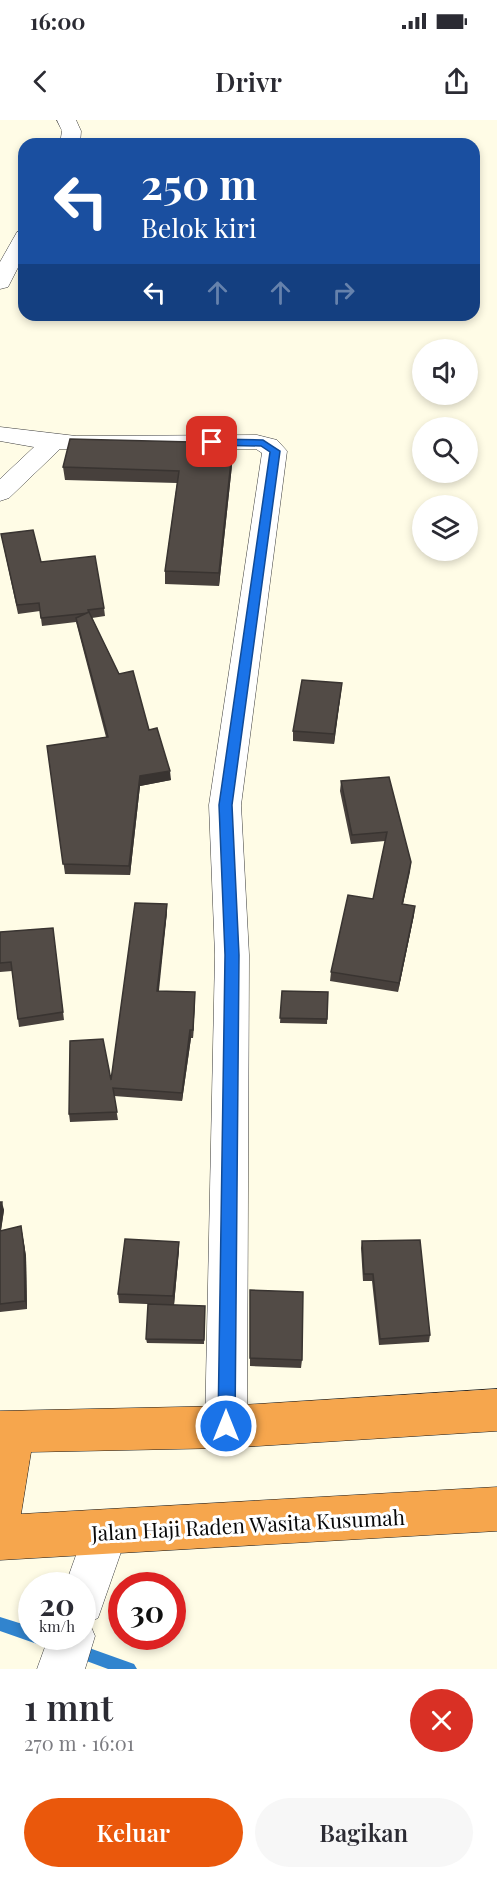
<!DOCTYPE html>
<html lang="id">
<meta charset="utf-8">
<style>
body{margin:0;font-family:"Playfair Display",serif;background:#f7f7f7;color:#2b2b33;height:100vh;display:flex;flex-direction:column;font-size:22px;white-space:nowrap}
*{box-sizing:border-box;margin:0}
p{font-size:20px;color:#7c7c81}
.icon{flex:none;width:33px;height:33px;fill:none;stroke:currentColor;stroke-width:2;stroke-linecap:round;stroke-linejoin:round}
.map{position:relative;height:1549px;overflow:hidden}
.sheet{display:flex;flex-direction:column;background:#fff;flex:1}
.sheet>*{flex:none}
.hud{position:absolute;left:18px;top:18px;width:462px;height:183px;border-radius:18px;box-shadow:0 3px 9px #0003;background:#1a4fa0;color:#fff;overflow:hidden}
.fabs{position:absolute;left:412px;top:219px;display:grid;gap:12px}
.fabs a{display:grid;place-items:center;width:66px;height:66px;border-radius:50%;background:#fff;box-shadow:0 3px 9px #0003;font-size:30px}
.speed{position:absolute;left:18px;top:1452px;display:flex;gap:12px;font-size:30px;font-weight:700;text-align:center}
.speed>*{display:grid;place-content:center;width:78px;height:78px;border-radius:50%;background:#fff;box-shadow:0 3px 9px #0003;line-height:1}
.speed small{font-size:15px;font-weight:400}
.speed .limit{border:9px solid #d22;background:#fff;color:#111}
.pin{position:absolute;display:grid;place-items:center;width:51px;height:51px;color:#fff;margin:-26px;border-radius:12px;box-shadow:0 3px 9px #0006}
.me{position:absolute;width:66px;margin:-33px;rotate:0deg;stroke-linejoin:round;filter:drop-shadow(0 0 4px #0008)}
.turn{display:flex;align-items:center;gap:21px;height:126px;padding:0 24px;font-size:27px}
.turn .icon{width:78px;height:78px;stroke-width:2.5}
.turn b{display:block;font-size:42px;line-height:51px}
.lanes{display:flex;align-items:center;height:57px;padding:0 24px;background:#0003;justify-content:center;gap:30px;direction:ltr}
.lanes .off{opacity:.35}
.round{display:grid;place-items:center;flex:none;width:63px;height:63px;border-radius:32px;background:#f7f7f7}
.head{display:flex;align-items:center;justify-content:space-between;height:102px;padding:0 24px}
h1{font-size:36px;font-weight:600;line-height:45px}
.button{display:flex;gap:12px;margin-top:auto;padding:12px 24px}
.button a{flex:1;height:69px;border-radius:36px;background:#ea580c;color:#fff;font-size:24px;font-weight:600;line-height:69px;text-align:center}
.button a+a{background:#f7f7f7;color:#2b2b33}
.status{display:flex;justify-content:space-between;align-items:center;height:42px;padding:0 30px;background:#fff;direction:ltr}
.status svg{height:16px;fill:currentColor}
header{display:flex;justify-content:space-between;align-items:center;height:78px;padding:0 24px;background:#fff;font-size:27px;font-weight:600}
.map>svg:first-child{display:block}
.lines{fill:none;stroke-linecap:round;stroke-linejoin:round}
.stream{fill:#3184ce;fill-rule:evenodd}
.minor-casing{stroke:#3c3c3c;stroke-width:1}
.highway-casing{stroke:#1a1a1a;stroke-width:1}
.minor{fill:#fff;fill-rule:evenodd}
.highway{fill:#f6a64d;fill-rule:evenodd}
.wall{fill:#47403c}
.shaded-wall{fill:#393431}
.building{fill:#524b46;stroke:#393431;stroke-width:1.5}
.route{fill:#1a73e8;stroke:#114b97;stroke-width:1.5}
.labels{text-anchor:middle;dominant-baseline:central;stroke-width:6;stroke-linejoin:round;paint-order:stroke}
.near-street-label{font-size:21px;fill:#090909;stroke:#fff}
</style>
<div class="status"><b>16:00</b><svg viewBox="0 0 49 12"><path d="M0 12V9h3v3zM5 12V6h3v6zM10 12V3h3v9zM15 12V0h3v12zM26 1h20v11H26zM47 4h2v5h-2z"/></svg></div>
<header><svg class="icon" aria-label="back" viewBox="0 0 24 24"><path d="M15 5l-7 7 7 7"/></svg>Drivr<svg class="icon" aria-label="share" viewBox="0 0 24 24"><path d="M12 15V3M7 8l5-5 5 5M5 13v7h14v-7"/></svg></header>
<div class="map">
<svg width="497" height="1549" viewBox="0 0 497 1549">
<rect width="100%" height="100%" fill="#fffce6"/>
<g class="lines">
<g class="stream">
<polygon points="0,1497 32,1507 32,1516 57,1516 65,1520 67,1525 65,1530 60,1532 0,1511"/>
<polygon points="78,1524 134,1544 137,1549 108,1549 73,1536 71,1531 73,1526"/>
</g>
<g class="minor-casing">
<g id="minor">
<polygon points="57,0 76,0 81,11 80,24 60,24 62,11"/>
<polygon points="24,110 24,136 8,167 0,169 0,142 17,112"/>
<polygon points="0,307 76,316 257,315 277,320 287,331 241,685 249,835 247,1307 241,1322 226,1328 211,1322 205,1307 215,835 209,685 262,333 256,329 60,329 9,378 0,381 0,359 34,327 0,321"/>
<polygon points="106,1390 122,1396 128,1412 98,1498 89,1502 95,1516 85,1549 37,1549 49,1516 82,1516 82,1466 65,1466 90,1396"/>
</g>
</g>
<g class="highway-casing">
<polygon id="highway" points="497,1269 497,1311 226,1328 31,1332 21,1394 497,1367 497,1411 0,1440 0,1291 226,1286"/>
</g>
<use href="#minor" class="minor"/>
<use href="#highway" class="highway"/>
</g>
<g class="wall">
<polygon points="233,336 219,466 165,464 165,451 177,363 65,360 63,347"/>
<polygon points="1,414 104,488 105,496 92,498 119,554 149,610 171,660 140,666 130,755 65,754 47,626 106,617 76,502 42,506 40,491 18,494"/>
<polygon points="342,563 334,624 293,621 293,611"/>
<polygon points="389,657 411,742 403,784 414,795 398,872 330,861 331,852 373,779 385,721 351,724 340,671 341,661"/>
<polygon points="167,792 158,871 195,880 193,918 191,918 182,981 114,976 118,1000 70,1002 69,994 111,960"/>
<polygon points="53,808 64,900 19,907 12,851 0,852 0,812"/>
<polygon points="282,871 328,872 327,904 280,903"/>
<polygon points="0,1082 4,1090 1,1111 21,1106 26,1136 27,1189 0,1192"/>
<polygon points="362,1121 430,1215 429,1222 379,1225 372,1161 363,1161 361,1128"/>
<polygon points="179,1130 174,1185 119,1183 118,1174"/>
<polygon points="250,1170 302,1240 301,1248 250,1246"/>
<polygon points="205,1186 204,1224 147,1223 146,1219"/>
</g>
<g class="shaded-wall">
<polygon points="233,323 233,336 219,466 219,453"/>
<polygon points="342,563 341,573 334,624 334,614"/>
<polygon points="170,651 171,660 140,666 130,755 129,746 140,656"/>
<polygon points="411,742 410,752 401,793 402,784"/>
<polygon points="167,784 167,792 158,880 157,871"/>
<polygon points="415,786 414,795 398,872 399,863"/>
<polygon points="195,872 195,880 193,918 193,910"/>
<polygon points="190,910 191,918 182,981 182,973"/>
<polygon points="2,1082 4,1090 0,1116 0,1097"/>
<polygon points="21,1106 26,1136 27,1189 25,1181"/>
<polygon points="179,1122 179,1130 174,1185 173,1176"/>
</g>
<g class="building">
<polygon points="70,319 233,323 219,453 165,451 179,351 63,347"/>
<polygon points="33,410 41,442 95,436 104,488 88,490 89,493 41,498 39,483 17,485 1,414"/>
<polygon points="89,492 119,554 133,551 149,610 157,608 170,651 140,656 129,746 63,744 47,626 108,617 76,498"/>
<polygon points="302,560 342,563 334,614 293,611"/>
<polygon points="389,657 411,742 402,784 415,786 399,863 331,852 348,775 373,779 387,712 352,715 341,661"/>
<polygon points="135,783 167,784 157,871 195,872 193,910 190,910 182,973 113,968 117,992 69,994 70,921 103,919 111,960"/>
<polygon points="53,808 63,892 18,899 11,842 0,843 0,812"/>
<polygon points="282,871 328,872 327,899 280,898"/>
<polygon points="0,1082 2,1082 0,1097"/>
<polygon points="21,1106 24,1128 25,1181 0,1184 0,1111"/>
<polygon points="125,1119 179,1122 173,1176 118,1174"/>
<polygon points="420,1120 430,1215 380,1219 373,1154 364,1154 362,1121"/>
<polygon points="250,1170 303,1172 302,1240 250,1238"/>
<polygon points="148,1184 205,1186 204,1220 146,1219"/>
</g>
<polygon class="route" points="212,319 263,320 280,331 232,685 239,835 235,1306 233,1313 226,1315 220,1313 218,1306 225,835 219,685 270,332 261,326 208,325 208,320"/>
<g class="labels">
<g class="near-street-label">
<text transform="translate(248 1404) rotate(-3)">Jalan Haji Raden Wasita Kusumah</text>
</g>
</g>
</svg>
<div class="fabs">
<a><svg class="icon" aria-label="sound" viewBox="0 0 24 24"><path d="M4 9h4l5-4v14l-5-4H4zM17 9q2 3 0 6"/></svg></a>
<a><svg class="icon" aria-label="search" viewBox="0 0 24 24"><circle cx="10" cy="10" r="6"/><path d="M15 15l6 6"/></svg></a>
<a><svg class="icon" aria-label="layers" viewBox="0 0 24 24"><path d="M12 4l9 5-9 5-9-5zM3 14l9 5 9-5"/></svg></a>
</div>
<div class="speed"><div>20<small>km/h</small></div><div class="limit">30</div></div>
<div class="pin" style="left:212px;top:322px;background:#d93025"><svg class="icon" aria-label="arrive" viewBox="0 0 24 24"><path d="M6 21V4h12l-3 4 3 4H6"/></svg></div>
<svg class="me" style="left:226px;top:1306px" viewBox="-20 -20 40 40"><circle r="17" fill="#1a73e8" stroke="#fff" stroke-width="3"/><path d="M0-11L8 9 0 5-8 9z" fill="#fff"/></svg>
<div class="hud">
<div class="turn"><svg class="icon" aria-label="left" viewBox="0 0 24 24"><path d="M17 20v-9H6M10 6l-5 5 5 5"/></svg><div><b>250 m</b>Belok kiri</div></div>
<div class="lanes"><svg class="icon" aria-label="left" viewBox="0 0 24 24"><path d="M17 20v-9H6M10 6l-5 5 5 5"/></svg><svg class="icon off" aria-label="ahead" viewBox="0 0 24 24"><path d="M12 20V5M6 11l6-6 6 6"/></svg><svg class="icon off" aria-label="ahead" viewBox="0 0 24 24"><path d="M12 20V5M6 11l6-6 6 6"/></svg><svg class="icon off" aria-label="right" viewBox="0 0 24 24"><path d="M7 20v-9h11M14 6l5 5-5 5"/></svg></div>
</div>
</div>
<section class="sheet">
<div class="head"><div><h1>1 mnt</h1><p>270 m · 16:01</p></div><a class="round" style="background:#d93025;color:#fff"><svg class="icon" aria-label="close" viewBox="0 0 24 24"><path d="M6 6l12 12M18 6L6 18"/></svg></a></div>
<div class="button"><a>Keluar</a><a>Bagikan</a></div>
</section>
